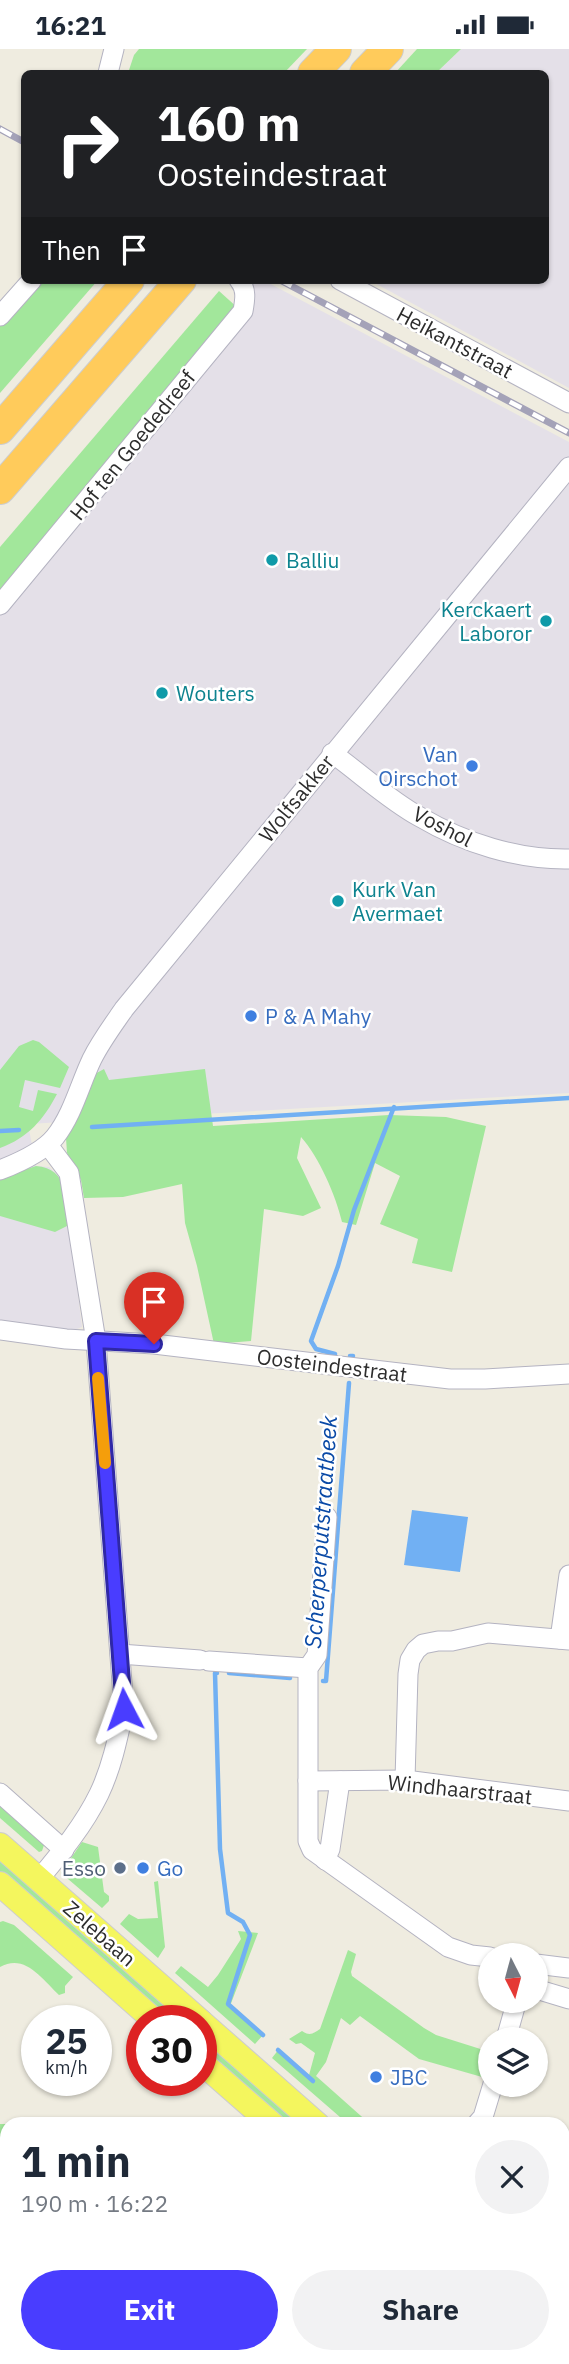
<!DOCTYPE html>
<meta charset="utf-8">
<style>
body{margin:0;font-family:"IBM Plex Sans",sans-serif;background:#f2f2f3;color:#1f2937;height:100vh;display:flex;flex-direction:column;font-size:26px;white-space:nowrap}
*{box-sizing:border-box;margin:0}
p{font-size:23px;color:#747a83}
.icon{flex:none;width:38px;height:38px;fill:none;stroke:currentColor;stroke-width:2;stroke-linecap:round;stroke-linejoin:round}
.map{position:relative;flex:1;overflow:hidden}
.drawer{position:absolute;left:0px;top:2068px;width:570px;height:247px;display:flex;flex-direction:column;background:#fff;border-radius:21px 21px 0 0;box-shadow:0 2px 5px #0004}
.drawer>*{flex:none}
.top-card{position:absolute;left:21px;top:21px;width:528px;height:214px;border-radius:10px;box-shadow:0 2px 5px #0004;background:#202124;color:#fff;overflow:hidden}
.needle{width:46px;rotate:174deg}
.controls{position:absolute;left:478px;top:1894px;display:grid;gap:14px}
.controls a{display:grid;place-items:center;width:70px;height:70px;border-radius:50%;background:#fff;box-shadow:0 2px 5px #0004;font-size:35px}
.speed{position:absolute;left:21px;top:1956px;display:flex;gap:14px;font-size:35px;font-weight:700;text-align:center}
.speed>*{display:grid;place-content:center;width:91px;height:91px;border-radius:50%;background:#fff;box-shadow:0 2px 5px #0004;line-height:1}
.speed small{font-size:18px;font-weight:400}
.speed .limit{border:10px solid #d22;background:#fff;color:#111}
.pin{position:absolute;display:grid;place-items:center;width:60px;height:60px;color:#fff;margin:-72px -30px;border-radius:50% 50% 50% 0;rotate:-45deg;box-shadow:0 0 7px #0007}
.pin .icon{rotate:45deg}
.me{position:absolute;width:77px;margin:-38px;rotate:356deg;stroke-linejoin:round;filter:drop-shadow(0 0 5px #0008)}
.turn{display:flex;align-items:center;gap:24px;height:147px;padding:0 21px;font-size:32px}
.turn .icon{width:91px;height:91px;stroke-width:2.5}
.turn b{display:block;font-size:49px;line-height:60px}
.then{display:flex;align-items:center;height:66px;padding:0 21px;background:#0003;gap:14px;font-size:26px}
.round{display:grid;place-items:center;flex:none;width:74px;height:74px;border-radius:37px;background:#f2f2f3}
.head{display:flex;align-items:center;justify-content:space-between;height:119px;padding:0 21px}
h1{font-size:42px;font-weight:700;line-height:52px}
.action{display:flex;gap:14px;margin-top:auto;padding:14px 21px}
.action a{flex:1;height:80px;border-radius:42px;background:#493dff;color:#fff;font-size:28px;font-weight:700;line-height:80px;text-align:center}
.action a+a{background:#f2f2f3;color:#1f2937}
.status{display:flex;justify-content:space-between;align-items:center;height:49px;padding:0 35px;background:#fff;direction:ltr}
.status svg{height:19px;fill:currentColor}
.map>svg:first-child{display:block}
.industrial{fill:#e4e0e8}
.green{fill:#a2e79b}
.water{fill:#71b0f3}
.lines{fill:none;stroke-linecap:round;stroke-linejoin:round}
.stream{stroke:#71b0f3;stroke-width:4.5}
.minor-casing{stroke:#b4b3c1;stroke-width:21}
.major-casing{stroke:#cdcdcd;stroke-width:26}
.highway-casing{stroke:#cdcdcd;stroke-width:32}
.minor{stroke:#fff;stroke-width:19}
.major{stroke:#f4f65e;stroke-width:24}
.highway{stroke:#ffcb5b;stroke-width:30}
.rail-casing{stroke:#a4a2b8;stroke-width:7}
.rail{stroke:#fff;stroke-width:4.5;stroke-dasharray:13;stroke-linecap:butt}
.route-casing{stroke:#2f28a6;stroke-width:18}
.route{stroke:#493dff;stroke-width:12}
.slow{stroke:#f59e0b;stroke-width:12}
.culture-dot{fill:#0f9aa8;stroke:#fff;stroke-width:2.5}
.shop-dot{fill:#3f7fe0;stroke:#fff;stroke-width:2.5}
.service-dot{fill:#5c6f8a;stroke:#fff;stroke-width:2.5}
.labels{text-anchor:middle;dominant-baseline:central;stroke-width:5;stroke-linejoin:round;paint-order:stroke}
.street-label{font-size:21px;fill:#2d2d2d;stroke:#fff}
.culture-label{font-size:21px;fill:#0d838f;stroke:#fff;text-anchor:start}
.shop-label{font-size:21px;fill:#366cbe;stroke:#fff;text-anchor:start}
.service-label{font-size:21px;fill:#4e5e75;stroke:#fff;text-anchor:end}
.water-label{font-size:23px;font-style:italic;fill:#0949a6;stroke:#fff}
</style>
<div class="status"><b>16:21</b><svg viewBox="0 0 49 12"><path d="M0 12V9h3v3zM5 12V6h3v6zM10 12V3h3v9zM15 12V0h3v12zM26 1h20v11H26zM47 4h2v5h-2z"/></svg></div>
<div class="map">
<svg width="569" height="2315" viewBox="0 0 569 2315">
<rect width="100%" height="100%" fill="#efece0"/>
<g class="industrial">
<polygon points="461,0 569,0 569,339 369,231 546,231 546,24 436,24"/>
<polygon points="252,231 263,231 569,393 569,1044 28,1075 36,1117 49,1118 59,1127 65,1142 82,1278 72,1282 0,1273 0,549 250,240"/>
</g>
<g class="green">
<polygon points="139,0 307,0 284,24 128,24 134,6"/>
<polygon points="417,0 461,0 436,24 395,24"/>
<polygon points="35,231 98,231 0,344 0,271"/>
<polygon points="219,242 239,260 0,549 0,498"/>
<path d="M33,991l6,2 30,25 -9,21 -35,-8 -6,27 14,4 5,-21 19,4c-13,25 -29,44 -57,54v-78l19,-24z"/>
<path d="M104,1020l5,11 96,-11 8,57 176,-11 57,2 40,9 -34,146 -40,-9 6,-24 -38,-15 20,-48 -25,-13 -19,62 -14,-3c-6,-26 -23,-65 -41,-85l-4,21 24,50 -18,8 -39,-7 -13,132 -37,3 -17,-78 -12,-43 -3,-39 -59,13 -39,1 -3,-18 -14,-27 -1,-15 27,-63z"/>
<path d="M36,1117c33,3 30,33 33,59l-14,7 -55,-16v-38z"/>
<polygon points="0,1751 45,1793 42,1802 39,1803 0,1769"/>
<polygon points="82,1793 98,1798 104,1843 109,1847 109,1852 102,1859 61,1824"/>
<polygon points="0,1808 185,1972 168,1972 0,1823"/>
<polygon points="158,1832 165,1898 158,1909 120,1875 129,1865 138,1870 158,1869 154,1833"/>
<path d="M3,1872l11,4 59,52 -8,9v7l-6,2c-17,-16 -34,-42 -59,-28v-45z"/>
<polygon points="238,1882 258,1884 230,1957 263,1986 255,1995 175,1924 181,1917 208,1938 218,1926 241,1890"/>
<path d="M348,1901l8,4 -5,18 1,4 72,52 12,7 54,17 -8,25 -63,-18 -59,-43 -10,9 -9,-7 -15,44 -10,14 54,48h-22l-76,-66 7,-9 30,26 6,-22 -14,-10 -5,1 -7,-5 13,-8c7,5 11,3 18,-2z"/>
<polygon points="201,1986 304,2075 287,2075 201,2001"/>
<polygon points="0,2075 8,2075 1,2155 7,2154 7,2308 37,2308 35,2315 3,2315 0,2272"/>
</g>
<polygon class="water" points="412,1461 468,1468 460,1523 404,1516"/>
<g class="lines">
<g class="stream">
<polyline points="92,1078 569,1049"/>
<polyline points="0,1082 19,1081"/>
<polyline points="335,1305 316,1300 311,1292 338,1217 354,1161 394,1058"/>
<polyline points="350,1307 353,1307"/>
<polyline points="217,1624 215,1624 220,1800 228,1864 243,1873 250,1886 228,1955 263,1986"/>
<polyline points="229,1624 290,1629"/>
<polyline points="323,1632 326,1632 349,1334"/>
<polyline points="278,2001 313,2032"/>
</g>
<g class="minor-casing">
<g id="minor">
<polyline points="108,24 114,0"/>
<polyline points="340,231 569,354"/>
<polyline points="0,267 32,231"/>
<path d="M0,556l243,-294c2,-11 4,-22 -4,-31"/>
<path d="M332,704c28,20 58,48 88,64 44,26 98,43 149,42"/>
<path d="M0,1121c18,-7 43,-18 55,-33 18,-23 25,-53 37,-78 9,-18 21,-34 32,-50l445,-542"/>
<polyline points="0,1281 66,1290 154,1295 450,1330 485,1330 569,1325"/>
<polyline points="327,1468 317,1606 308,1619 308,1792 312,1801 448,1898 471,1906 490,1908"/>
<polyline points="560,1590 569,1526"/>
<polyline points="120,1605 200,1611"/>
<polyline points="209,1612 308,1619"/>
<polyline points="405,1731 408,1625 410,1611 416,1601 423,1595 438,1592 452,1592 488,1584 569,1591"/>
<polyline points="308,1732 405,1731 569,1752"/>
<polyline points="0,1744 64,1801"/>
<polyline points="325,1811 330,1800 340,1732"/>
<path d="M39,1830c22,-26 45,-54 60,-85 13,-27 19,-57 25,-85l-28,-368 -27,-168 -21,-28"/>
<polyline points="536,1915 569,1919"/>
<polyline points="536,1940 569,1950"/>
<polyline points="506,1990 517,1951"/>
<polyline points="476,2076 483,2068 493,2035"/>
</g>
</g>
<g class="major-casing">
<g id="major">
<polyline points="0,1796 200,1972"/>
<polyline points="0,1835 155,1972"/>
<polyline points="201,1973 318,2076"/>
<polyline points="201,2013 273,2076"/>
<polyline points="564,2289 569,2294"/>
<polyline points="542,2308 549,2315"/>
</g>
</g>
<g class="highway-casing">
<g id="highway">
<polyline points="313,24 336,0"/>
<polyline points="365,24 388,0"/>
<polyline points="0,380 129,231"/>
<polyline points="0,440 181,231"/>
</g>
</g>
<use href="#minor" class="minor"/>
<use href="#major" class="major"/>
<use href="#highway" class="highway"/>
<g class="rail-casing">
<g id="rail">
<polyline points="0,80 24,93"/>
<polyline points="280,231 569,384"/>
</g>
</g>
<use href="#rail" class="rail"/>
</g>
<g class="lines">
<g class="route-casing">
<polyline id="route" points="124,1660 96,1292 154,1295"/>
</g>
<use href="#route" class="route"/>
<polyline class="slow" points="98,1329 105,1414"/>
</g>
<g class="culture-dot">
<circle cx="272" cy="511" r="7"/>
<circle cx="546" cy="572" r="7"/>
<circle cx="162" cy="644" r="7"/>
<circle cx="338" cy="852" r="7"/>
</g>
<g class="shop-dot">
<circle cx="472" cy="717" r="7"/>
<circle cx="251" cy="967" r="7"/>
<circle cx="143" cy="1819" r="7"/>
<circle cx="376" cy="2028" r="7"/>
</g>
<circle class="service-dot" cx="120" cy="1819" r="7"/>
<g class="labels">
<g class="street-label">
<text transform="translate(455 293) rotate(28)">Heikantstraat</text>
<text transform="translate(132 396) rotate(-51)">Hof ten Goededreef</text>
<text transform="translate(296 749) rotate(-51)">Wolfsakker</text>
<text transform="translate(443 777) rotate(27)">Voshol</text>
<text transform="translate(332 1316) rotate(7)">Oosteindestraat</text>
<text transform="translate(460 1740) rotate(6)">Windhaarstraat</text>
<text transform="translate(100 1884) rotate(41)">Zelebaan</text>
</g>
<g class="culture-label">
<text x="286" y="511">Balliu</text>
<text x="532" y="560" text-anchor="end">Kerckaert<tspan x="532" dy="24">Laboror</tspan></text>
<text x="176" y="644">Wouters</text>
<text x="352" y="840">Kurk Van<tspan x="352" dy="24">Avermaet</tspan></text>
</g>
<g class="shop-label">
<text x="458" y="705" text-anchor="end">Van<tspan x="458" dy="24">Oirschot</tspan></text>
<text x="265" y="967">P &amp; A Mahy</text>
<text x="157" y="1819">Go</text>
<text x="390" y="2028">JBC</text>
</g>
<g class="service-label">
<text x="106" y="1819">Esso</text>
</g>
<g class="water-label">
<text transform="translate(320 1483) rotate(-86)">Scherperputstraatbeek</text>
</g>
</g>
</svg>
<div class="controls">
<a><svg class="needle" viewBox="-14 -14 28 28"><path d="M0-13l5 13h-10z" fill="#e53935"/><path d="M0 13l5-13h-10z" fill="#747a83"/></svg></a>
<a><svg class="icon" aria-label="layers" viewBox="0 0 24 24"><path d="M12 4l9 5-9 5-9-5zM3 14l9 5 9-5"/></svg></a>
</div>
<div class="speed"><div>25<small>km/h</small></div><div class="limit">30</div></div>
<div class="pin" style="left:154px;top:1295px;background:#d93025"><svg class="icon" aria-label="arrive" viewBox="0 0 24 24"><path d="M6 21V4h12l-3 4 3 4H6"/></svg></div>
<svg class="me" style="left:124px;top:1660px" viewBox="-20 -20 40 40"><path d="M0-17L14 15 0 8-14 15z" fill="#493dff" stroke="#fff" stroke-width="4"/></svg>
<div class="top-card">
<div class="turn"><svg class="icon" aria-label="right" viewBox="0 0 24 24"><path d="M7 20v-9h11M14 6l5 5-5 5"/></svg><div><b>160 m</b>Oosteindestraat</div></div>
<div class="then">Then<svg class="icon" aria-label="arrive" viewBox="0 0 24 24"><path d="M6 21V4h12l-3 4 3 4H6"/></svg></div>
</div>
<section class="drawer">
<div class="head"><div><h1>1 min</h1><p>190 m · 16:22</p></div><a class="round"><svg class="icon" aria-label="close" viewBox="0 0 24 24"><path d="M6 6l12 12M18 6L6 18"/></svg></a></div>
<div class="action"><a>Exit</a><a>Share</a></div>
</section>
</div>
